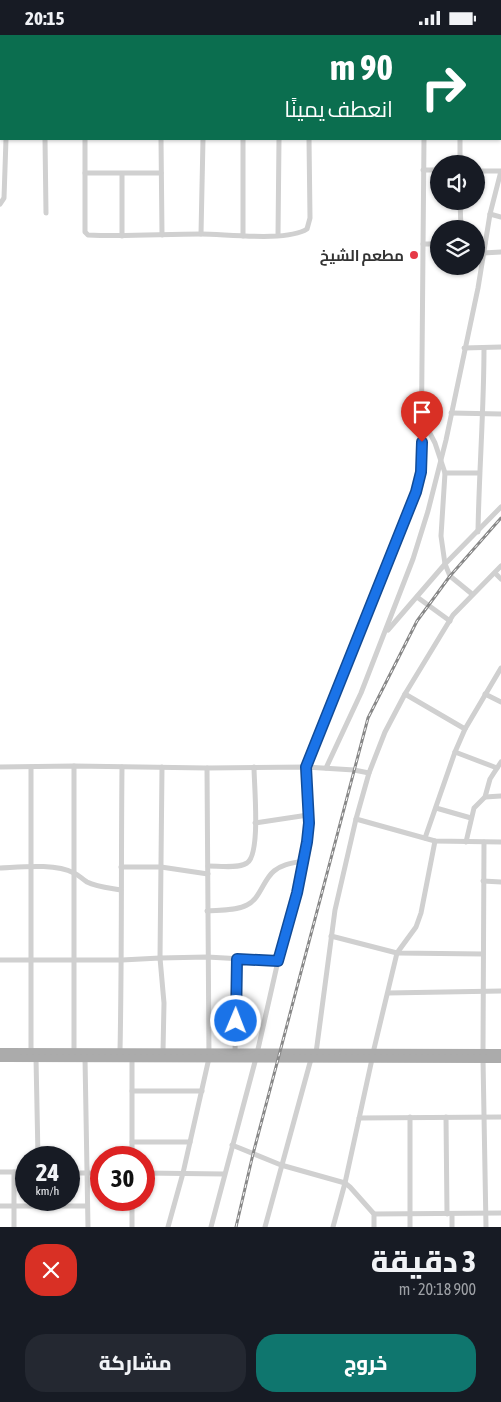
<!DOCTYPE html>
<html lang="ar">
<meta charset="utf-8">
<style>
body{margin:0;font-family:"Asap Condensed",Cairo,sans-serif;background:#242831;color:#f1f3f6;direction:rtl;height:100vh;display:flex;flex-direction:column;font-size:19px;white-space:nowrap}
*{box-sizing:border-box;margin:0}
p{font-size:16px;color:#9ea1a6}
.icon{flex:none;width:28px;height:28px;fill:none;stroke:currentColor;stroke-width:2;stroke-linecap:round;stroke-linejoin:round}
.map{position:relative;height:1192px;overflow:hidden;direction:ltr}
.sheet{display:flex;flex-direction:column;background:#171b24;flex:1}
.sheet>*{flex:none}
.guide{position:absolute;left:0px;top:0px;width:501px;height:105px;box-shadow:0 1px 4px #0004;direction:rtl;background:#0b6e4f;color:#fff;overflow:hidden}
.buttons{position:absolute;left:430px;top:120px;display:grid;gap:10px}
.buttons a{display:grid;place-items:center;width:55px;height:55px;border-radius:50%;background:#171b24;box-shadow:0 1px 4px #0004;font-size:25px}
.speed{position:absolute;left:15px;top:1111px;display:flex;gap:10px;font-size:25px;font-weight:700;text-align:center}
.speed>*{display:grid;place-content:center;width:65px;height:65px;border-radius:50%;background:#171b24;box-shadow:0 1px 4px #0004;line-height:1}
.speed small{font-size:12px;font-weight:400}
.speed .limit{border:8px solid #d22;background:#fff;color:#111}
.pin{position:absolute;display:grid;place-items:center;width:42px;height:42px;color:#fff;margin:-51px -21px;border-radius:50% 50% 50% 0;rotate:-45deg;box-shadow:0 0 5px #0007}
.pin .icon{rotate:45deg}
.me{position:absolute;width:55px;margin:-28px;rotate:1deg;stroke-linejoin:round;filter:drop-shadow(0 0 4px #0008)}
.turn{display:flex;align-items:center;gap:18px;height:105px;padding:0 25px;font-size:22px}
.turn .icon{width:65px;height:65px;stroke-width:2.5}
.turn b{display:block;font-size:35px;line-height:42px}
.round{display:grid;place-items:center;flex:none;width:52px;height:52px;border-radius:20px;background:#242831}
.overview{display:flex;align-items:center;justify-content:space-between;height:85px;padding:0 25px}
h1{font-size:30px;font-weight:800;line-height:38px}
.button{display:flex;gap:10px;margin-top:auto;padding:10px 25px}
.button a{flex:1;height:58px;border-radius:20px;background:#0f766e;color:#fff;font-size:20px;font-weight:800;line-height:58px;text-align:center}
.button a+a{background:#242831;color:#f1f3f6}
.status{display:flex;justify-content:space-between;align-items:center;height:35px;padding:0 25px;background:#171b24;direction:ltr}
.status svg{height:14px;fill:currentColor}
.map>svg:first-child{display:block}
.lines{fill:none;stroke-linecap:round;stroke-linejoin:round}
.minor{stroke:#d0d0d0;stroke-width:5}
.primary{stroke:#ababab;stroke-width:8}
.rail-casing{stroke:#888;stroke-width:3}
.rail{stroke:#fff;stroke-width:1;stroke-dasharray:4;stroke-linecap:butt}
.route-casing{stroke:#114b97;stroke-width:12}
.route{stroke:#1a73e8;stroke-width:9}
.poi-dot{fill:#e63946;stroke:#fff;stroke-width:2}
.labels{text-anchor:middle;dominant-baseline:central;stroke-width:5;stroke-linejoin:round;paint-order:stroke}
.poi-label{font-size:15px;font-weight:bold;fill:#333;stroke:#fff;text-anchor:end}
</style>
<div class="status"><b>20:15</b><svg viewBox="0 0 49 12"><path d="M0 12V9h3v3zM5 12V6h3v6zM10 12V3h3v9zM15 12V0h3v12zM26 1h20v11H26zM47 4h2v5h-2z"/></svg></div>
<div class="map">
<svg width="501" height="1192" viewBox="0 0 501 1192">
<rect width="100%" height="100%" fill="#fff"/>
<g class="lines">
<g class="minor">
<polyline points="126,0 126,1"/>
<polyline points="161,0 161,1"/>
<polyline points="201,0 201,1"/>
<polyline points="241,0 241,1"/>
<polyline points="307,0 307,1"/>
<polyline points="460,0 460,1"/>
<polyline points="7,1 7,0"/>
<polyline points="34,1 34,0"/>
<polyline points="85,1 85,0"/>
<polyline points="280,1 280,0"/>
<polyline points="426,1 426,0"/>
<polyline points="495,1 495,0"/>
<polyline points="500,16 501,16"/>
<polyline points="0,41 1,41"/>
<polyline points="500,70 501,70"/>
<polyline points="0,93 1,93"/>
<polyline points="45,104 46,178"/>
<path d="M85,104v93l3,3c38,2 75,-1 113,-1 25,0 86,8 106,-5l3,-11 -1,-79"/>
<polyline points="161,104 162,200"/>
<polyline points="243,104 243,201"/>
<polyline points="460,104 460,129"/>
<polyline points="423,135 439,135"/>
<polyline points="85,138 161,138"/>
<polyline points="460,166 461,194"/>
<polyline points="0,169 4,163 6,104"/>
<polyline points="490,179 501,182"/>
<polyline points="201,199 203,104"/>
<polyline points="278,200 279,104"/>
<polyline points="122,201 122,139"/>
<polyline points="476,208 485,208"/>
<polyline points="423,209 439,209"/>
<polyline points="483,218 501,217"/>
<polyline points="464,313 501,312"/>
<polyline points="451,378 501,379"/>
<polyline points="423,385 435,408 445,438 441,501 445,529 450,541 472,559"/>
<polyline points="445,438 479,438"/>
<path d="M478,497c1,-61 6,-123 6,-184"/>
<polyline points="495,538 501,544"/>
<polyline points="417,562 450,586"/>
<polyline points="388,595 445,529 501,472"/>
<polyline points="405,659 465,694"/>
<polyline points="485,659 501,667"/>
<polyline points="455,717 497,733"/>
<polyline points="74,731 74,1016"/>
<polyline points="0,732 74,731 207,733 306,732 354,735 369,738"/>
<polyline points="31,732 31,1016"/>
<polyline points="162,732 160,923 207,922 278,926"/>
<polyline points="326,733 361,658 413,524 428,476 446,405 478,253 490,179 501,136 476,136"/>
<polyline points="485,762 501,761"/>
<polyline points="436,773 471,783"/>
<polyline points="356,784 435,806 501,807"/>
<polyline points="255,788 308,780"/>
<polyline points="425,803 455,717 465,694 501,633"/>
<polyline points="466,807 474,773 485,762 490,744 501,727"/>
<path d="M208,831c11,0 29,3 39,-3 14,-9 7,-78 7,-96"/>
<polyline points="121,832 161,832 208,839"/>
<path d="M0,833c21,-1 55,-5 74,5 5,2 8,6 13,9 10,5 23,6 34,8"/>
<polyline points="483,846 501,847"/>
<path d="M207,876c12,-1 29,0 40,-6 13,-6 16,-25 27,-34 8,-7 19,-8 29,-10"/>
<polyline points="331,901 397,918 483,919"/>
<polyline points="0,925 122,925 160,923 164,968 163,1017"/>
<polyline points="388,958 501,956"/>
<path d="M120,1016c2,-95 1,-189 2,-284"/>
<polyline points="235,1017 237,924"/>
<polyline points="316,1018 335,875 356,784 369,738 385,697 405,659 453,580 501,531"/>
<polyline points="373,1018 397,918 416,892 421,878 435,806"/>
<polyline points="483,1018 484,807"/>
<polyline points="36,1023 38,1122"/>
<polyline points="85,1023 88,1192"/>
<polyline points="132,1023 132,1122"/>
<polyline points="483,1024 486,1192"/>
<polyline points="132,1056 202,1056"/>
<polyline points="410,1082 410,1192"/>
<polyline points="446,1082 447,1179"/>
<polyline points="359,1083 501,1082"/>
<polyline points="132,1107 190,1107"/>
<polyline points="232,1110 281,1130 345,1148 350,1152 374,1179 374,1192"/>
<polyline points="0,1137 26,1137"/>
<polyline points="69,1138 101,1138"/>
<polyline points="144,1138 224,1139"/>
<polyline points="132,1165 132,1192"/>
<polyline points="0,1171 87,1171"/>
<polyline points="374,1179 501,1178"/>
<polyline points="14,1192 14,1137"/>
<polyline points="168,1192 183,1138 209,1023 207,733"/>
<polyline points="211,1192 256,1023 278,926 300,847 307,807 309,788 306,732 385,532 412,468 421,437 424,104"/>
<polyline points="265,1192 311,1024"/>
<polyline points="333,1192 345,1148 372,1024"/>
<polyline points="452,1192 452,1179"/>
</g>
<g class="primary">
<polyline points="0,1017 501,1018"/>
<polyline points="0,1023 501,1024"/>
</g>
<g class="rail-casing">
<polyline id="rail" points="236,1192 253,1119 368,683 417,586 450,541 501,483"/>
</g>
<use href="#rail" class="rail"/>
</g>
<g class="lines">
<g class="route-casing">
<polyline id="route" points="236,986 237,924 278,926 297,858 307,807 309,788 306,732 416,457 421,437 422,407"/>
</g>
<use href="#route" class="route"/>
</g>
<circle class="poi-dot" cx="414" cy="220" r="5"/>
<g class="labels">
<g class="poi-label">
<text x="404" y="220">مطعم الشيخ</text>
</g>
</g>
</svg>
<div class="buttons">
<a><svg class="icon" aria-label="sound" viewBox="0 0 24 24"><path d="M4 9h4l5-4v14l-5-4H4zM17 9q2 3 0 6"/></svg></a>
<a><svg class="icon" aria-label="layers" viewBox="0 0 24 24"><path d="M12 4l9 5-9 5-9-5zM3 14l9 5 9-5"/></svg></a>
</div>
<div class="speed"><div>24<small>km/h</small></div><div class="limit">30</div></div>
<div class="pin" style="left:422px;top:407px;background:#d93025"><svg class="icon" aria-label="arrive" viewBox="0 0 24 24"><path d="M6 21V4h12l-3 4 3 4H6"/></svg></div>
<svg class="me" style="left:236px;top:986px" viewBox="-20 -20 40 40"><circle r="17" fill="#1a73e8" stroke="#fff" stroke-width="3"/><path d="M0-11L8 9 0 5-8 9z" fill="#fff"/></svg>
<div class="guide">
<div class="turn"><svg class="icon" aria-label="right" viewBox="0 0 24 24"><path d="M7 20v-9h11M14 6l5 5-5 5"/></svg><div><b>90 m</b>انعطف يمينًا</div></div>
</div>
</div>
<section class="sheet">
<div class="overview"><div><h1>3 دقيقة</h1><p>900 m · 20:18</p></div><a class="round" style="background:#d93025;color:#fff"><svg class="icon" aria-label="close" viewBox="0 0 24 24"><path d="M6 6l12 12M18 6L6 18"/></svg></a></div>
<div class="button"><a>خروج</a><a>مشاركة</a></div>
</section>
